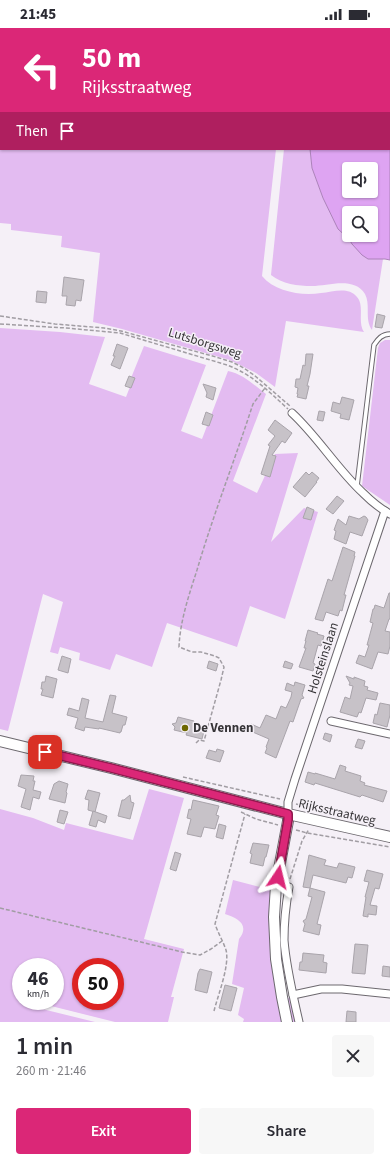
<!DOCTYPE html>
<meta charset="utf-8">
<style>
body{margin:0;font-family:"Source Sans 3",sans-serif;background:#f7f7f7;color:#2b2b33;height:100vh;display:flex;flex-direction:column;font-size:15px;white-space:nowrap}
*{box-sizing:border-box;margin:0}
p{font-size:13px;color:#7c7c81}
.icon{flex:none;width:22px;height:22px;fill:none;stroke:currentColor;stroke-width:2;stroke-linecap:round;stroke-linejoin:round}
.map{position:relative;height:994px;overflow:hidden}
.side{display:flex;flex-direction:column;background:#fff;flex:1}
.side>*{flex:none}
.top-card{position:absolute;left:0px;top:0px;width:390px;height:122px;box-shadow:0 1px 3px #0004;background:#db2777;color:#fff;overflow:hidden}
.tools{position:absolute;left:342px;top:134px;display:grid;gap:8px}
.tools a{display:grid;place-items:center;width:36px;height:36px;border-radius:4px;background:#fff;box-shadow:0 1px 3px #0004;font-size:20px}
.speed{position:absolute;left:12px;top:930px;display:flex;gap:8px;font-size:20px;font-weight:700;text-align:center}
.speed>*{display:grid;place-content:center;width:52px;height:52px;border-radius:50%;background:#fff;box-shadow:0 1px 3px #0004;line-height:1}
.speed small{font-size:10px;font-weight:400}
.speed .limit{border:6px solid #d22;background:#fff;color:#111}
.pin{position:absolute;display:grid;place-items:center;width:34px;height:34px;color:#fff;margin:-17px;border-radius:8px;box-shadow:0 2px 6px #0006}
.me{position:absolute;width:44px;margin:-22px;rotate:10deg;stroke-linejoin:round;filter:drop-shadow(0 0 3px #0008)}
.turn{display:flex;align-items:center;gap:14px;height:84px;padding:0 16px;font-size:18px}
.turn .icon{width:52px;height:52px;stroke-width:2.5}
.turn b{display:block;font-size:28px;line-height:34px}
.then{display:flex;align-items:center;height:38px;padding:0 16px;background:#0003;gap:8px;font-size:15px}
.round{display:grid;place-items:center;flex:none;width:42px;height:42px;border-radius:4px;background:#f7f7f7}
.summary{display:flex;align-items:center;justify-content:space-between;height:68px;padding:0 16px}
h1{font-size:24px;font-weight:600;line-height:30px}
.action{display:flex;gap:8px;margin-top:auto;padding:8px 16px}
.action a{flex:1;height:46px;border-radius:4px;background:#db2777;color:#fff;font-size:16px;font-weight:600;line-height:46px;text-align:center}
.action a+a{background:#f7f7f7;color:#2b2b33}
.status{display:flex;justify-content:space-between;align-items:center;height:28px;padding:0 20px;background:#fff;direction:ltr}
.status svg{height:11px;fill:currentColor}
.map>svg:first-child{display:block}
.green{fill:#e3bbf1;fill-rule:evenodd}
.water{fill:#dea4f2;stroke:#ac82ba;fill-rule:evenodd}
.building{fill:#c7c2c8;stroke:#a9a4ab}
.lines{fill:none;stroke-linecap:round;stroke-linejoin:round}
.service-casing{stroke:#6c686e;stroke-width:5.5}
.minor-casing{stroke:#6c686e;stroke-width:9}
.secondary-casing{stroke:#6c686e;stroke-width:12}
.path{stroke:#a19da3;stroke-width:1.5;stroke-dasharray:4 2;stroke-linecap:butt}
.service{stroke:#fff;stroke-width:3.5}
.minor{stroke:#fff;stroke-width:7}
.secondary{stroke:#fff;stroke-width:10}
.route-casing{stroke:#8e194d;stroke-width:10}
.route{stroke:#db2777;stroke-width:7}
.poi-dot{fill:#6d6700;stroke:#f5f0f7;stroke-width:1.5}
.labels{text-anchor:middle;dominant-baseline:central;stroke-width:3;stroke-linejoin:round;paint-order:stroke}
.street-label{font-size:13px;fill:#363437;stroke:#f5f0f7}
.poi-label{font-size:13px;font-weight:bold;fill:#363437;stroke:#f5f0f7;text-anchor:start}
</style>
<div class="status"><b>21:45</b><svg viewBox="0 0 49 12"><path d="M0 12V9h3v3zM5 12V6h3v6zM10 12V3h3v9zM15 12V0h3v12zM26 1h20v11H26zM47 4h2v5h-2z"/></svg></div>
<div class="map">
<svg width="390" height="994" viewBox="0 0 390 994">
<rect width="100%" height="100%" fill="#f5f0f7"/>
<g class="green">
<path d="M0,0h290v1h-289v120h275l-14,127c13,16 40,20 59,17 12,-1 27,-7 36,4 8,9 0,25 7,35l-78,-11 -11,66 -19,-14 -26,-13 -108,-31 -29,-7 7,-69 -39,-6 1,-11 -51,-6v-6l-11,-1z"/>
<path d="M284,121h26l2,19 11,30 15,31 11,10 3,5 16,15h15l-11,71c-8,-11 -1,-25 -7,-36 -11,-18 -37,-8 -53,-8 -14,0 -30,-2 -41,-11z"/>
<path d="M0,300l60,4 45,5 -16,47 37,13 7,-18 -2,-1 13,-32 62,19 -25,66 21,8 26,-68c15,3 26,14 38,23l-33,87 24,12 18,-39 23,-1 -27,89 33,-34 14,4 -33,107 -35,-13 -13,41 -70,-24 -15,44 -36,-13 -6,16 -31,-10 1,-7 -20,-6 -2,7 -8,-2 13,-50 -20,-8 -35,137 -8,-2z"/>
<polygon points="385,312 390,312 390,477 362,458 378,320 380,315"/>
<path d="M149,761l35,9 -40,141 40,10 -13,48h3l-6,25h-53l-84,-21 -1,5 65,16h-95v-213l33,9 31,12 2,-7 67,17zM21,939h34v34h-34zM81,939h34v34h-34z"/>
<path d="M233,852l38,10 -2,22v22l8,60 6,28h-40l1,-3 -6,-4 6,-27 -12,-4 7,-45c11,-14 -1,-21 -14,-25z"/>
<polygon points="287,970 290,970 296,994 293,994"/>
</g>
<path class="water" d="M320,0h70v232l-5,-1h-17l-6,-4 -10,-11 -3,-5 -11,-10 -15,-31 -11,-30 -2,-19h79v-120h-67zM349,141h22v22h-22zM349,185h22v22h-22z"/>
<g class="building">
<polygon points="64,249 84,252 81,273 76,272 75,278 66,277 67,268 62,268"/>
<polygon points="37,263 47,264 46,275 36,274"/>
<polygon points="377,286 385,288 382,300 375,299"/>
<polygon points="117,316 128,320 120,341 111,337 115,328 113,328"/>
<polygon points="306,326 313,326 310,346 307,358 309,358 306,371 297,369 298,366 297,366 298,360 295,359 296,351 300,351 303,337 305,338"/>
<polygon points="129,348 135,350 131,360 125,358"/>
<polygon points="203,356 216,360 213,372 206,369 207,365"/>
<polygon points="342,369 354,372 349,392 340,390 341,386 331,383 333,374 340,376"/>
<polygon points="319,383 325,384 323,393 317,392"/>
<polygon points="206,384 213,387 209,398 202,396"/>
<polygon points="275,392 292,405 285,415 282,413 272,427 276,428 270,449 261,446 270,418 268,417 275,408 268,402"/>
<polygon points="306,444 309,447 312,444 319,450 316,454 317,454 305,469 293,459"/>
<polygon points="337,468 344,473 333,486 326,481"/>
<polygon points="307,479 314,482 311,492 303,490"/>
<polygon points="349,488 359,491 364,488 366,489 368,492 362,508 350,504 346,516 334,511 336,503 334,502 338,491 346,497"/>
<polygon points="343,519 355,524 354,528 355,528 344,567 346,567 342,583 340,582 338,588 326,584 323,593 315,591 328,551 332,553"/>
<polygon points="389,565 390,565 390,591 389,591 385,603 390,604 390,618 388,626 378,624 372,641 356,635 359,627 365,629 369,617 367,617 373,595 370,594 373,581 374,581 375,577 384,580"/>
<polygon points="308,602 318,605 317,606 324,608 321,618 318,617 313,635 315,636 313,643 299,639 306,620 304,620 306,613 305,613"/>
<polygon points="62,628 71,631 68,645 58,642"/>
<polygon points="209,633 218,636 216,643 207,640"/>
<polygon points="285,633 293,636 291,641 283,639"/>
<polygon points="46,648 57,651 53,670 41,667 43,661 41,661 42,654 45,654"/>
<polygon points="346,648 354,651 354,649 365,653 364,658 368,659 367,662 378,665 376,672 366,670 361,685 359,684 357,689 340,684 345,669 350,671 353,658 349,657 350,655"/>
<polygon points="295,654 305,657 302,667 304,670 301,671 293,694 290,693 276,730 265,725 267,720 266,719 269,711 248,702 251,696 260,700 266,687 276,691 281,678 286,680 291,669 292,664 285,662 287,655 294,658"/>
<polygon points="110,667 116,668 112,685 127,689 125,697 123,697 121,704 120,704 120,705 99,700 99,701 85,699 84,703 75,700 78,690 67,687 69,680 79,683 82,670 89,672 85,690 103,694"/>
<polygon points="380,675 390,677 390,687 387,699 373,695 375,686 377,687"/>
<polygon points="178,689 194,693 193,696 205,699 202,711 186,707 187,705 174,702 175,699 172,696 176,695"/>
<polygon points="325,705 332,707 330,714 323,711"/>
<polygon points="358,711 365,713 362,721 355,719"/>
<polygon points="217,721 224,723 220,734 206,730 209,722 216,724"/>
<polygon points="340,737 346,739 345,743 361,748 360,753 365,755 364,757 387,763 383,774 362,767 360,769 331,760 315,755 314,757 305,754 308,744 315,746 315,745 335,751"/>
<polygon points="21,747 34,748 33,753 35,753 33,762 41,764 39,771 33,769 30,782 21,779 26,761 18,758"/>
<polygon points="59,753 68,756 66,764 67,765 65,775 49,771 54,756"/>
<polygon points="88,762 100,765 95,784 88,782 89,772 85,771"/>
<polygon points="130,767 131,774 134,775 130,791 118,788 122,772 124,772"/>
<polygon points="193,772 219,778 216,787 219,788 215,801 204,799 201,809 187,806 191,791 187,790 189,781 191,782"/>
<polygon points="60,782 68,784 64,796 57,794"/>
<polygon points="93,783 107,788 105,795 98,792 96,799 89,797"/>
<polygon points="219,796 226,798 223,811 216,809"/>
<polygon points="253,815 269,817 266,829 265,829 263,838 250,835 252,826 250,825"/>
<polygon points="175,824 181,826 176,843 170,841"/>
<polygon points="309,827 326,832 324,837 337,840 339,835 355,839 352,850 348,849 346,855 313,847 310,860 303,859"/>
<polygon points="367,842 383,846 379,861 375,860 370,877 377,878 376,887 368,886 368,889 363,888 366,869 365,869 369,854 364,853"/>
<polygon points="310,860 325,864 317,896 321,897 319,907 303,903 305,896 303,893 306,891 312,869 308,868"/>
<polygon points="355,916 368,917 365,946 352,945"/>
<polygon points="303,925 324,927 323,934 327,935 326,945 299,942 300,934 302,934"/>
<polygon points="383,938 390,939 390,949 382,948"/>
<polygon points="200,941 212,944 207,965 195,962 198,945"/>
<polygon points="225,957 237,960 231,983 219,980"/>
<polygon points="347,983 356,984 356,994 346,994"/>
</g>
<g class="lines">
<g class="service-casing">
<path id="service" d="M357,458l17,-141c4,-6 8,-11 16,-11"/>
</g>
<g class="minor-casing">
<g id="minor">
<path d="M292,385c26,24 45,56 71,80 9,9 16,15 27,21"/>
<polyline points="331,693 390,706"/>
<polyline points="288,786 288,774 295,751 385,483"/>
<path d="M289,859c-3,17 -5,35 -5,53 2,27 9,55 15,82"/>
<polyline points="293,967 321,961 342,961 390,966"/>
</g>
</g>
<g class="secondary-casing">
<g id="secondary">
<polyline points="0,713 111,740 288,786 390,809"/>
<polyline points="287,994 282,969 276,931 274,889 276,857 288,793 288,786"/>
</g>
</g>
<g class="path">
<polyline points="0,288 55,296 104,300 121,303 216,329 232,334 242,339 254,347 290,378"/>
<path d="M0,296l66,4 54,5 107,32c26,10 40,25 61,44"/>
<path d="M196,715l3,-3 5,1 17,-61 3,-13 -5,-9 -4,-2 -14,-4h-9l-13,-5c1,-26 10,-52 18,-77 15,-51 34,-100 51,-151l5,-15 12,-16"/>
<polyline points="36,732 44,734"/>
<polyline points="183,749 280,771"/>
<polyline points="296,776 358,792"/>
<polyline points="241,784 256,791 278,797"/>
<polyline points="296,802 307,805 390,819"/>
<polyline points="290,851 302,813 309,801"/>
<polyline points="0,880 182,924 200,927 211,921 222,913"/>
<path d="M214,983c4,-16 16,-46 12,-61 -3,-9 -8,-17 -11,-26l30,-110"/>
</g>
<use href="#service" class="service"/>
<use href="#minor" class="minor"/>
<use href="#secondary" class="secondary"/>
</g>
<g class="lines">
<g class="route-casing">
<polyline id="route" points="45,724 111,740 288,786 288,792 278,849"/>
</g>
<use href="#route" class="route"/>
</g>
<circle class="poi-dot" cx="185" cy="700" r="4"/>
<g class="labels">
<g class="street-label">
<text transform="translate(205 315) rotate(17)">Lutsborgsweg</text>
<text transform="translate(323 630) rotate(-72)">Holsteinslaan</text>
<text transform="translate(337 784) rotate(13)">Rijksstraatweg</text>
</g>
<g class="poi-label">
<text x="193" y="700">De Vennen</text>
</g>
</g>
</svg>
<div class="tools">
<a><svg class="icon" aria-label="sound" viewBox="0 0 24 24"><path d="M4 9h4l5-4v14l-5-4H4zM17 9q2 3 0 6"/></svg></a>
<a><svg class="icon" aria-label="search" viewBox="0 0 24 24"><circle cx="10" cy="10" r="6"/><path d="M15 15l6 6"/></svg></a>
</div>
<div class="speed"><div>46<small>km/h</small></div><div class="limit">50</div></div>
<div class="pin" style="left:45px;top:724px;background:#d93025"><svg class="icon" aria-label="arrive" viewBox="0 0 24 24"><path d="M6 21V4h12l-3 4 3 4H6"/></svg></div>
<svg class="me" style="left:278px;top:849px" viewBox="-20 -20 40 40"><path d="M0-17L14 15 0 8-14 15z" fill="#db2777" stroke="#fff" stroke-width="4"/></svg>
<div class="top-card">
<div class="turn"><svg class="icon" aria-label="left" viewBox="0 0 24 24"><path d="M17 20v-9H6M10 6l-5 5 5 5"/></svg><div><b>50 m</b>Rijksstraatweg</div></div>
<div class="then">Then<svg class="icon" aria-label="arrive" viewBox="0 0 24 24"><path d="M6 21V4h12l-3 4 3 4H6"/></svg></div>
</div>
</div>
<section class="side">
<div class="summary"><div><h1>1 min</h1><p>260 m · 21:46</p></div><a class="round"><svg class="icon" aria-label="close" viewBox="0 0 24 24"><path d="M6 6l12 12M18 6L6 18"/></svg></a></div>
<div class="action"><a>Exit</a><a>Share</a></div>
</section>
